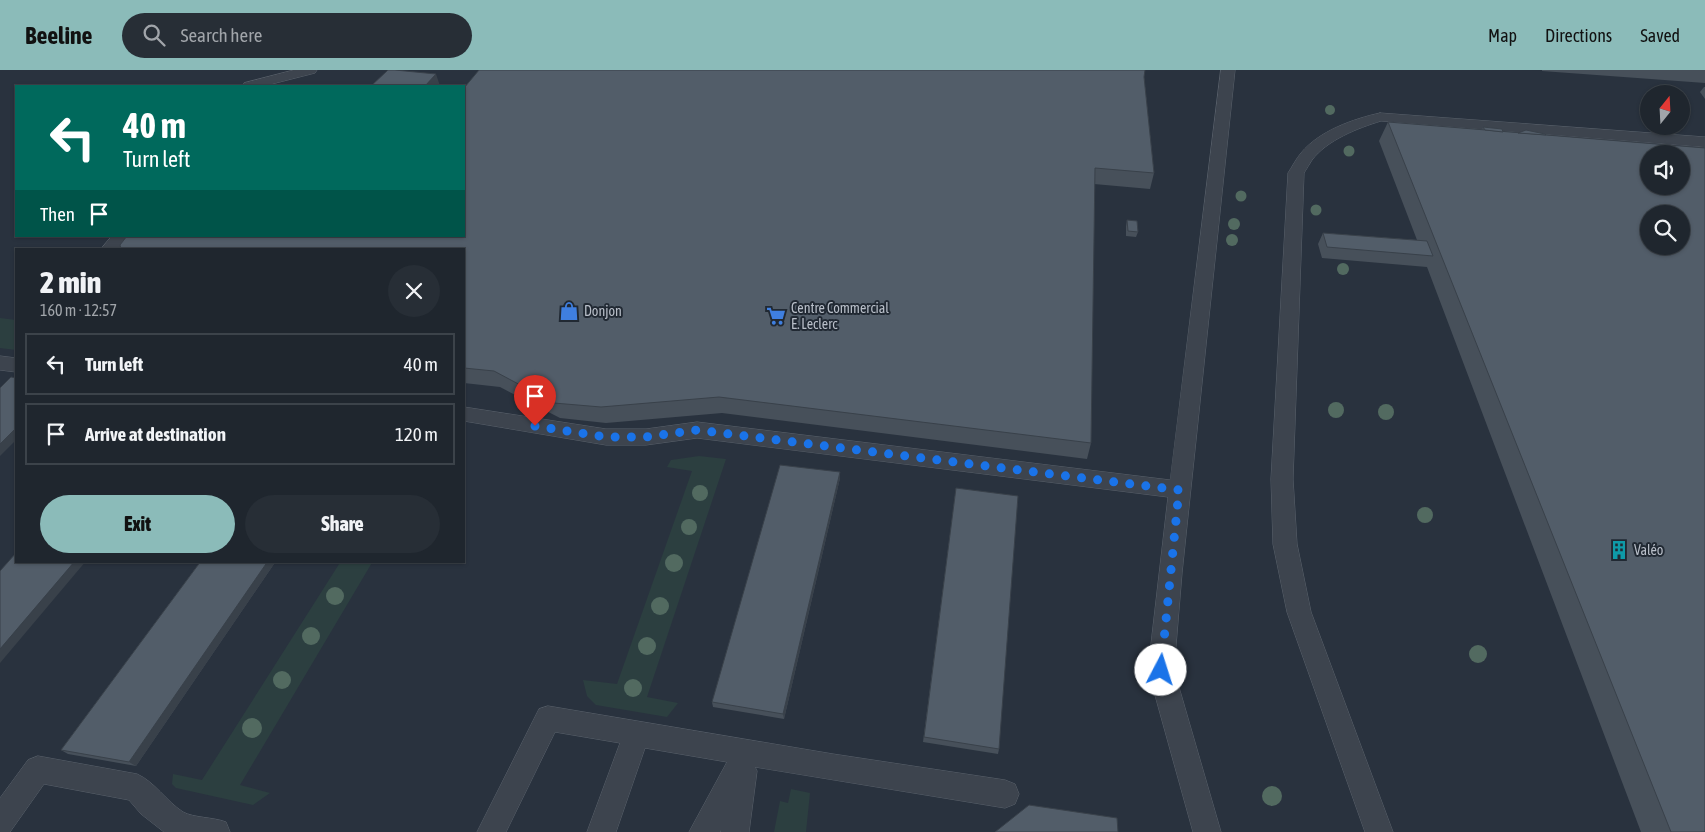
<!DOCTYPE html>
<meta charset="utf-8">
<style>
body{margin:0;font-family:"Asap Condensed",sans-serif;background:#272e36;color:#f1f3f6;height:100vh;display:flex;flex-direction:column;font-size:19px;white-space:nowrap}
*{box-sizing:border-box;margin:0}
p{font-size:16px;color:#a1a5aa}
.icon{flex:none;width:28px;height:28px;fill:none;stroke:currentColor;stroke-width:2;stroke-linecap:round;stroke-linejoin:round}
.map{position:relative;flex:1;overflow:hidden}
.sheet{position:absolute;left:15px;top:178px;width:450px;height:315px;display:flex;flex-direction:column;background:#1f262e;border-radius:0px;box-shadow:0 1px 4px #0004,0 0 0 1px #3c434a}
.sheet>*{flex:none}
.guide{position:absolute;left:15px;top:15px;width:450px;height:152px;border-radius:0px;box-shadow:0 1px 4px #0004,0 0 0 1px #3c434a;background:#00695c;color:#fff;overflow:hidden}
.needle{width:32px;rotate:18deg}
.buttons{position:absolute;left:1640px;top:15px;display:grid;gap:10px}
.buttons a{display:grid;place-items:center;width:50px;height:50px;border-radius:50%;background:#1f262e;box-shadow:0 1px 4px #0004,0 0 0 1px #3c434a;font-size:25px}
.pin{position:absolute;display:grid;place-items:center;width:42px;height:42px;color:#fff;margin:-51px -21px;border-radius:50% 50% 50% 0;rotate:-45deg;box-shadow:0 0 5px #0007}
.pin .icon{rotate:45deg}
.me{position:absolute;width:55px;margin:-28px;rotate:5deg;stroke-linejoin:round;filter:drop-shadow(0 0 4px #0008)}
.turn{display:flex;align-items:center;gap:18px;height:105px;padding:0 25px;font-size:22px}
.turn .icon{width:65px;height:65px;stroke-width:2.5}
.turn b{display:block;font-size:35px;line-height:42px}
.then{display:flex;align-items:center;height:48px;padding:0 25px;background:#0003;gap:10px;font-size:19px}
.round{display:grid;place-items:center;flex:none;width:52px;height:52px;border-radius:26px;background:#272e36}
.head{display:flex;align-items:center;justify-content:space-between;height:85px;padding:0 25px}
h1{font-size:30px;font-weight:800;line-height:38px}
.primary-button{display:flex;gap:10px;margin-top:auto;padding:10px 25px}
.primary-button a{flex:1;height:58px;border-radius:30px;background:#8bbbb9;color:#111;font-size:20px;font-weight:800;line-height:58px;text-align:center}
.primary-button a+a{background:#272e36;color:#f1f3f6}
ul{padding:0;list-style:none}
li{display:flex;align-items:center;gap:15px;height:62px;margin:0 10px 8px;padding:0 15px;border:2px solid #3c434a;border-radius:0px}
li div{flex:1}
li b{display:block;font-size:19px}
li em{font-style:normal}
header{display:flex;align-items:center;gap:30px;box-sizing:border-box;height:70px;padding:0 25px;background:#8bbbb9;color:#111}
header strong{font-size:24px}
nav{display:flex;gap:28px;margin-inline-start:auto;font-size:18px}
.search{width:350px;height:45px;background:#272e36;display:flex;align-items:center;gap:12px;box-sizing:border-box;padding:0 18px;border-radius:28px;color:#a1a5aa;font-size:19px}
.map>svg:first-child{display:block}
.green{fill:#2c3f40}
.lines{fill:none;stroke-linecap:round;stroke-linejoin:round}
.lane-casing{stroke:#5a626c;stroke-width:1}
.lane{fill:#3d444e;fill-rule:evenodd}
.tree{fill:#526a60}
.wall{fill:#47505a}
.shaded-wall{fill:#39414a}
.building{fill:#525d69;stroke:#39414a;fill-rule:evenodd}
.route{stroke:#1a73e8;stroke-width:9;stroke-dasharray:0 16.2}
.labels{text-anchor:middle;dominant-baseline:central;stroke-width:4;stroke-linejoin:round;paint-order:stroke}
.poi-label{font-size:14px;fill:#b9bfc9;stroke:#212933;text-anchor:start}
</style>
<header>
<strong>Beeline</strong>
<div class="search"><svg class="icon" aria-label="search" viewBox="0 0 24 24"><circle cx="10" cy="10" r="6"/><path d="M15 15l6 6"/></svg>Search here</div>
<nav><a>Map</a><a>Directions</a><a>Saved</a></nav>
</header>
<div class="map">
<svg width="1705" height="762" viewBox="0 0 1705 762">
<rect width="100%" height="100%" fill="#29323e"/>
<g class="green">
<polygon points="0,248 16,250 16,280 0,278"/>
<polygon points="699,386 726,389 647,627 678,633 667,647 596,635 587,626 583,610 617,614 692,401 667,397 671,390"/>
<polygon points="341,491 373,491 240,715 270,723 253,735 176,718 172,714 173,704 202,710"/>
<polygon points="791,719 810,723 806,762 774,762 780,731 788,733"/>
</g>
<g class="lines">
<g class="lane-casing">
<g id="lane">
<polygon points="294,0 317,0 315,3 264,16 242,16 244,13"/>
<polygon points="1221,0 1235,0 1182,503 1174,600 1221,762 1193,762 1148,600 1168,427 697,368 646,375 606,375 464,351 464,337 606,359 646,359 697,352 1170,410"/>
<path d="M1380,43l325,24v10l-324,-26c-23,7 -54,19 -69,39 -3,4 -5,9 -8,13l-11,306 4,65 14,68 82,220h-28l-78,-220 -14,-68 -2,-65 17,-306c4,-6 8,-14 13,-20 18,-22 52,-34 79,-40z"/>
<polygon points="112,166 130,166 119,179 101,179"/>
<polygon points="0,286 16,288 16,302 0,300"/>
<polygon points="548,636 833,684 1005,710 1015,714 1019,724 1015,734 1005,738 755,697 757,701 749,762 721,762 721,760 720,762 689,762 727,692 645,678 616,762 587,762 620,673 555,662 506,762 477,762 539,639"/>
<path d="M38,686l99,18c18,8 29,27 46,38 11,6 30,5 43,10l4,10h-66l-23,-18 -12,-14 -85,-16 -34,48h-10v-34l28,-38z"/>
</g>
</g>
<use href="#lane" class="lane"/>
</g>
<g class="tree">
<circle cx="1330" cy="40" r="5"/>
<circle cx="1349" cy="81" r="5.5"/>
<circle cx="1241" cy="126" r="5.5"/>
<circle cx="1316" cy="140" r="5.5"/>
<circle cx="1234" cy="154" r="6"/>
<circle cx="1232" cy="170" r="6"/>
<circle cx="1343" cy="199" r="6"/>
<circle cx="1336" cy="340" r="8"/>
<circle cx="1386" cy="342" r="8"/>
<circle cx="700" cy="423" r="8"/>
<circle cx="1425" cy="445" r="8"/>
<circle cx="689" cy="457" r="8"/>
<circle cx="674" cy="493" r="9"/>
<circle cx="335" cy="526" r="9"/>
<circle cx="660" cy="536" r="9"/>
<circle cx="311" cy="566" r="9"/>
<circle cx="647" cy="576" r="9"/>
<circle cx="1478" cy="584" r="9"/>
<circle cx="282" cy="610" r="9"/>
<circle cx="633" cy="618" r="9"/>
<circle cx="252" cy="658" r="10"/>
<circle cx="1272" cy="726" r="10"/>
</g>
<g class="wall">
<polygon points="1542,0 1705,0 1705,13 1542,1"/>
<polygon points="1144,7 1154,103 1150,119 1094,114 1091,373 1087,389 722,343 606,353 560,348 500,317 464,313 464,179"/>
<polygon points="1704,17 1705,17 1705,29 1700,22"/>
<polygon points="1388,52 1482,60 1483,57 1502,59 1705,762 1641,762 1427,197 1322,188 1318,174 1323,163 1417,170 1379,71"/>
<polygon points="1127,150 1138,162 1136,167 1126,166 1126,156"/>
<polygon points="840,402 840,408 784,649 713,637 712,632"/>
<polygon points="956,418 999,679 998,684 923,672"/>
<polygon points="201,491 276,491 136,696 68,684 61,680"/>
</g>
<g class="shaded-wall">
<polygon points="436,4 440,16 425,16"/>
<polygon points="16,358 16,370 0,386 0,374"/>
<polygon points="840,402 840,408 784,649 783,644"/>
<polygon points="75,491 86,491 0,593 0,579"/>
<polygon points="268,491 276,491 136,696 129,692"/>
</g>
<g class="building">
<polygon points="388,0 395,0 436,4 425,16 371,16"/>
<polygon points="479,0 1145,0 1144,7 1154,103 1095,98 1091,373 719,327 601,337 554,333 494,301 464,298 464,179 121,179 120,175 127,166 464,166 464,18"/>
<polygon points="303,15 315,16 302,16"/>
<path d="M1388,52l317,26v684h-34zM1649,84h32v32h-32zM1649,144h32v32h-32z"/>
<polygon points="1483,57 1502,59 1503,62 1485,60"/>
<polygon points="1526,60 1545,64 1546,65 1518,63"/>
<polygon points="1127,150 1137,151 1138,162 1128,161"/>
<polygon points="1323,163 1427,171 1433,186 1327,177"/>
<polygon points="11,307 16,308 16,358 0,374 0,318"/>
<polygon points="780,395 840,402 783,644 712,632"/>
<polygon points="956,418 1018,426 999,679 924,667"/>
<polygon points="16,483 16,491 75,491 0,579 0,501"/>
<polygon points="201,491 268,491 129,692 61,680"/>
<polygon points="1029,735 1117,748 1118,762 995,762"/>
</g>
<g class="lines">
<polyline class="route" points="535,356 606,367 646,367 697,360 1179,420 1161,600"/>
</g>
<defs>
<g id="shop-bare" transform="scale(1.5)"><path d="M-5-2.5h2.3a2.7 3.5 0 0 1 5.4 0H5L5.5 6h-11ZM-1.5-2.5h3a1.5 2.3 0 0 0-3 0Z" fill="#3f7fe0" stroke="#212933" stroke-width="2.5" paint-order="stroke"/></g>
<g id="supermarket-bare" transform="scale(1.5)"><path d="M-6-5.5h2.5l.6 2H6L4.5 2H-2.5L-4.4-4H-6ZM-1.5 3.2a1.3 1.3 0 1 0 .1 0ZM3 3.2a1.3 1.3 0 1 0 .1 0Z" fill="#3f7fe0" stroke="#212933" stroke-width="2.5" paint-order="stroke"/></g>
<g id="building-bare" transform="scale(1.5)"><path d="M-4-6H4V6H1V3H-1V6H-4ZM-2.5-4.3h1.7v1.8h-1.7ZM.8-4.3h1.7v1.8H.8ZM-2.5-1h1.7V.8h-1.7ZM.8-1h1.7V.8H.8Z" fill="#0f9aa8" stroke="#212933" stroke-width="2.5" paint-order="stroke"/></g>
</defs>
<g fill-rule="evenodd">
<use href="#shop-bare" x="569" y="241"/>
<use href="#supermarket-bare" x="776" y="246"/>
<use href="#building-bare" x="1619" y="480"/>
</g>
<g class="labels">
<g class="poi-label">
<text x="791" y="238">Centre Commercial<tspan x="791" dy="16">E. Leclerc</tspan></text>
<text x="584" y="241">Donjon</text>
<text x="1634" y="480">Valéo</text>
</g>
</g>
</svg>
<div class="buttons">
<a><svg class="needle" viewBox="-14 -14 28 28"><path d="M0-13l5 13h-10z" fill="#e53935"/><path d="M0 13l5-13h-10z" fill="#a1a5aa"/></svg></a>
<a><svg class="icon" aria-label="sound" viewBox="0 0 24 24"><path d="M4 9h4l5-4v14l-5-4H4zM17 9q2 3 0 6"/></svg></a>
<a><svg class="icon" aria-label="search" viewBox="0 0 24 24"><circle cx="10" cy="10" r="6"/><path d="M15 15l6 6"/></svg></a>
</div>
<div class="pin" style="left:535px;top:356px;background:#d93025"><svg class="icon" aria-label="arrive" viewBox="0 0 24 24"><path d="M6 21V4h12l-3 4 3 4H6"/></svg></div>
<svg class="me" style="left:1161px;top:600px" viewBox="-20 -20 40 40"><circle r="19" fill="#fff"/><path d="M0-13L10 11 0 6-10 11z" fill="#1a73e8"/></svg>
<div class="guide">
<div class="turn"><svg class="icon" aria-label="left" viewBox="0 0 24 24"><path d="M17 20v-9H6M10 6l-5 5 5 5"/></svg><div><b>40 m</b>Turn left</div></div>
<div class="then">Then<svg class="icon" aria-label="arrive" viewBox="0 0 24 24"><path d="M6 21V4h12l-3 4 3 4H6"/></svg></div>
</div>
<section class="sheet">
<div class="head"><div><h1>2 min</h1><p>160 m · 12:57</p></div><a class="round"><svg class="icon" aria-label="close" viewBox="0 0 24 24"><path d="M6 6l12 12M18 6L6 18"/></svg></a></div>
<ul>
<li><svg class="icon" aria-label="left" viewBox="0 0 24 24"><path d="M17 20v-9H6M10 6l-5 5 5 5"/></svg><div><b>Turn left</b></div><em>40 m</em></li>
<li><svg class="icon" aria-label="arrive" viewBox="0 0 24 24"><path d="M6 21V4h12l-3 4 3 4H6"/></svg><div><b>Arrive at destination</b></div><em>120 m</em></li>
</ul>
<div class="primary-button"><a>Exit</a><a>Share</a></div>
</section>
</div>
